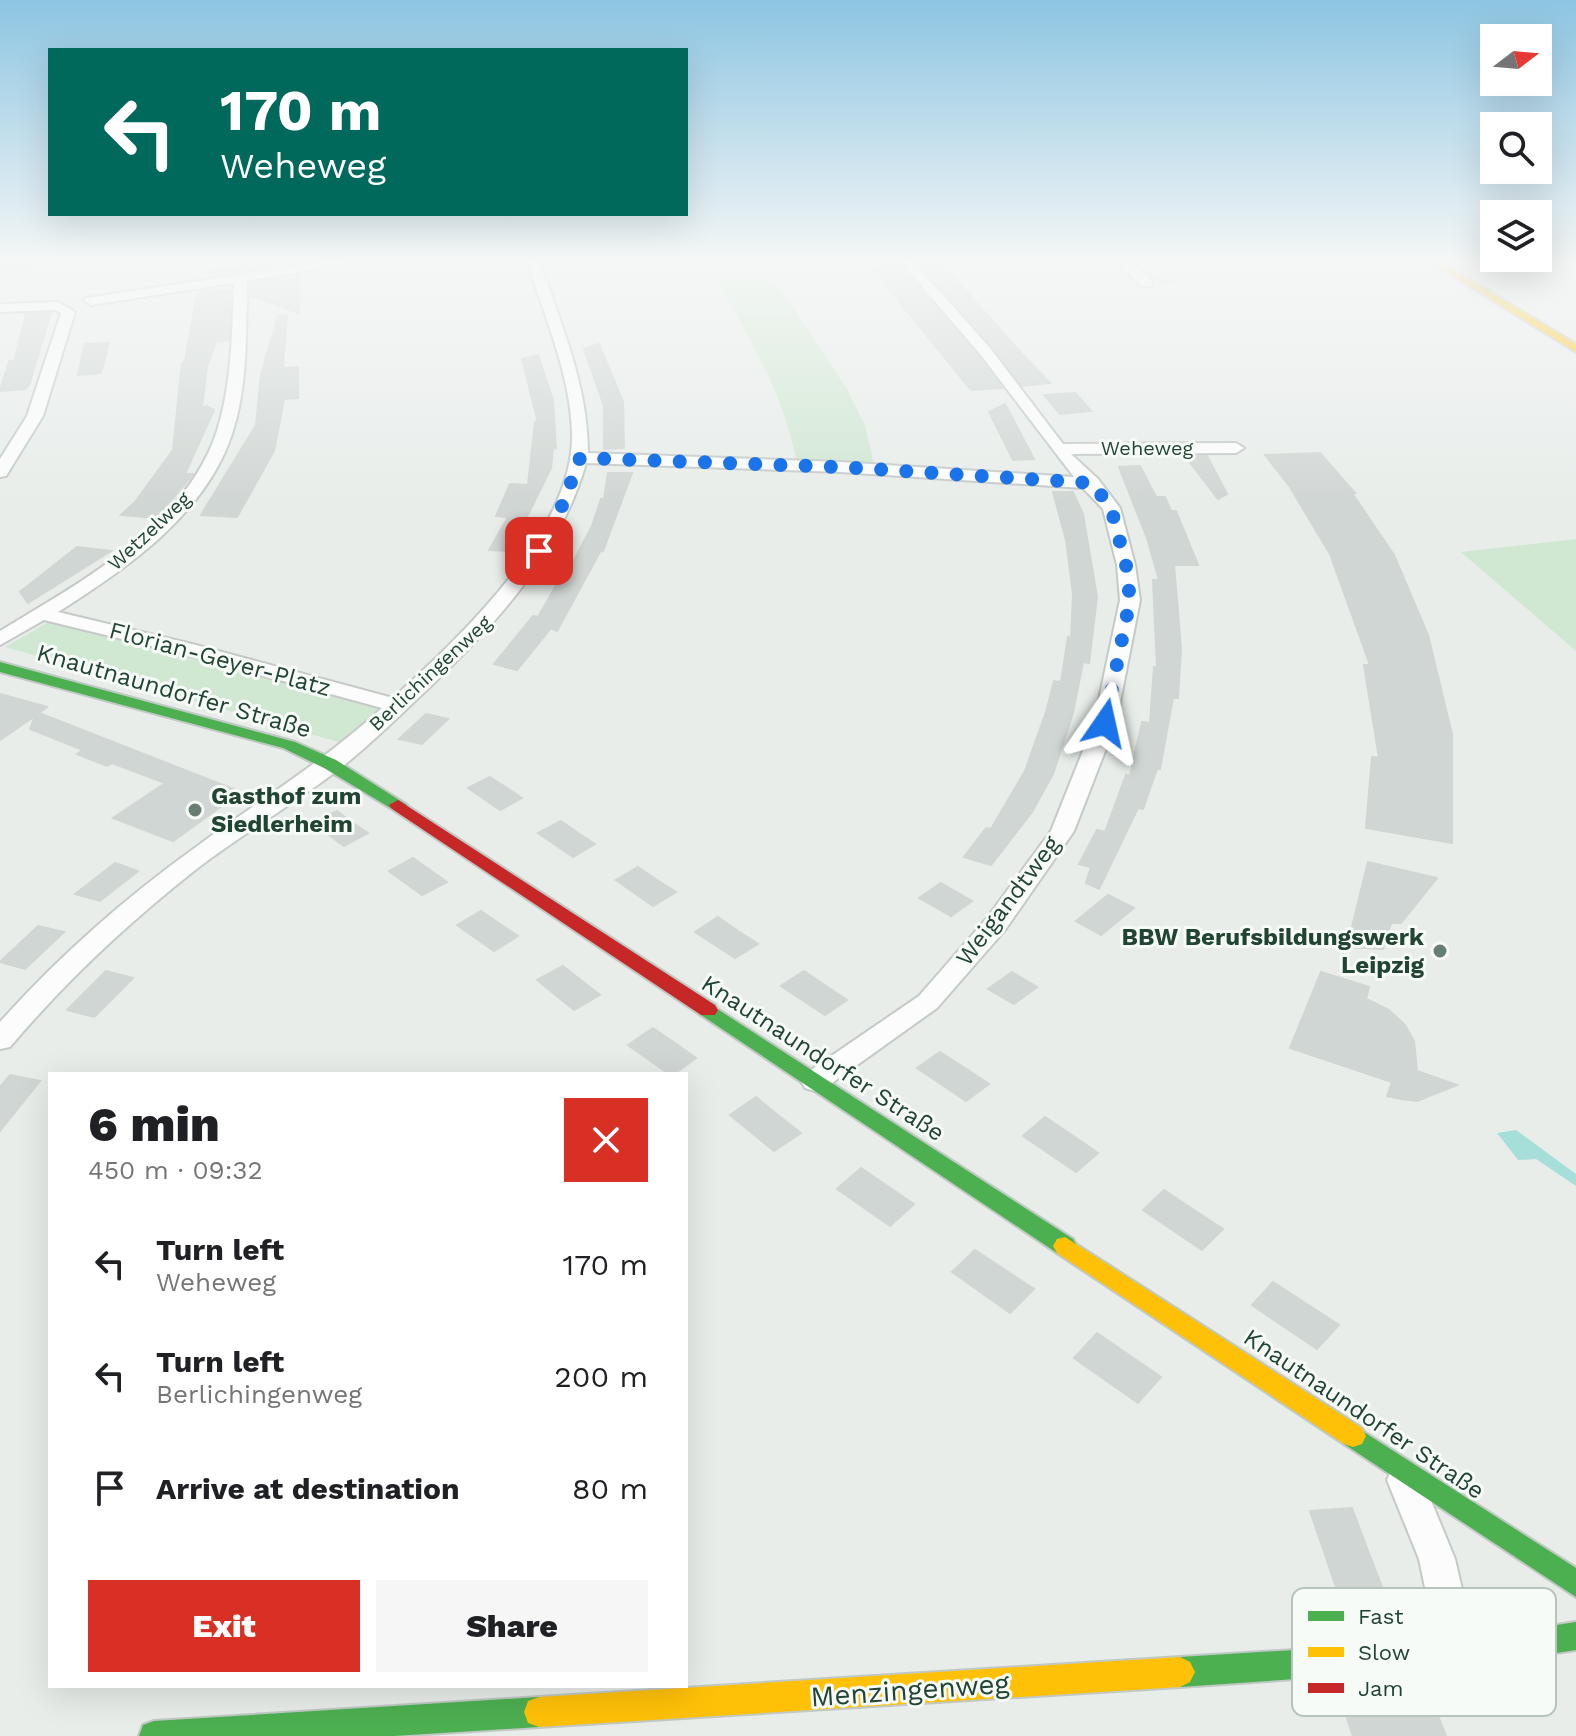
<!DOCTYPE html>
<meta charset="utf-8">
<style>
body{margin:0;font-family:"Work Sans",sans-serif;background:#f6f6f6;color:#202124;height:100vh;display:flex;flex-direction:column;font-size:30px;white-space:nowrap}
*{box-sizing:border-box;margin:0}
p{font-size:26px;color:#757577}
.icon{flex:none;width:44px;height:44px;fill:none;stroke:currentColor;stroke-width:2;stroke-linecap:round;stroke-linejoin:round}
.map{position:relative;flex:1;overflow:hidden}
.sheet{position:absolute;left:48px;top:1072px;width:640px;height:616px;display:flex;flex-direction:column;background:#fff;border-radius:0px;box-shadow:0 8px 32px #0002}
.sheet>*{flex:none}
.guide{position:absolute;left:48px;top:48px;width:640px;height:168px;border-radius:0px;box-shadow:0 8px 32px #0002;background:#00695c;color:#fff;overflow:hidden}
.needle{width:52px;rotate:74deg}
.controls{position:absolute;left:1480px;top:24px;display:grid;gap:16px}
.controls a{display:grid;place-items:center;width:72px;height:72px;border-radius:0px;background:#fff;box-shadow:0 8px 32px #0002;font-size:40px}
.pin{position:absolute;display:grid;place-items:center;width:68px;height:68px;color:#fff;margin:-34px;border-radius:16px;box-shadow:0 4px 12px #0006}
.me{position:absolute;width:88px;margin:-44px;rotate:11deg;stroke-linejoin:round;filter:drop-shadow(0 0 6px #0008)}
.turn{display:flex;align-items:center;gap:28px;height:168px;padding:0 40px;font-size:36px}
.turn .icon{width:104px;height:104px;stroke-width:2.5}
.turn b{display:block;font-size:56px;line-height:68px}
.round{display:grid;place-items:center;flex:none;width:84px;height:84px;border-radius:0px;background:#f6f6f6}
.overview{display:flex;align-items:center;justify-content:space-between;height:136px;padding:0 40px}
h1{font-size:48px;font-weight:800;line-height:60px}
.action{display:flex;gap:16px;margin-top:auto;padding:16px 40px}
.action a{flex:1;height:92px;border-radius:0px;background:#d93025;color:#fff;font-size:32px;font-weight:800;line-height:92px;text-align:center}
.action a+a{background:#f6f6f6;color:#202124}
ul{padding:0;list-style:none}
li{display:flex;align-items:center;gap:24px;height:112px;padding:0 40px}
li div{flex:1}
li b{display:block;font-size:30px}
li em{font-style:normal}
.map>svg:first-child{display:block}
.green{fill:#d0e7d2}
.water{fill:#a6dfd9}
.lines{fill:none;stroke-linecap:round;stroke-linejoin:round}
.stream{stroke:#a6dfd9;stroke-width:5}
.building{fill:#d0d6d3;stroke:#d0d6d2;stroke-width:2}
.street-casing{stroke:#c5cac7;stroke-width:4}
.fast-casing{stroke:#c1c9c5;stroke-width:4}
.slow-casing{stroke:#c1c9c5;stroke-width:4}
.jam-casing{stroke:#c1c9c5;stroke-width:4}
.street{fill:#fcfcfc;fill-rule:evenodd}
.fast{fill:#4caf50;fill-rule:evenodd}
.slow{fill:#ffc107;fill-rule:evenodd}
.jam{fill:#c62828;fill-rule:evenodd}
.route{stroke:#1a73e8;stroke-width:14;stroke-dasharray:0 25.2}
.poi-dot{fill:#677f73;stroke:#f7fbf8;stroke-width:3}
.labels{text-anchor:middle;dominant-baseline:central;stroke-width:6;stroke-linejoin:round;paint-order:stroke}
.far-street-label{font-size:20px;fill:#243;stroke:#f7fbf8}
.street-label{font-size:24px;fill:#243;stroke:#f7fbf8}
.poi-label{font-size:24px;font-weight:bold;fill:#243;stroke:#f7fbf8;text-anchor:start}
.near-street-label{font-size:28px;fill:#243;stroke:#f7fbf8}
.key{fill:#f7fbf8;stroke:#b7c4bd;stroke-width:2}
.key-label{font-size:22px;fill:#243}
</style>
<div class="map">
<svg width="1576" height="1736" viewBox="0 0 1576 1736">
<rect width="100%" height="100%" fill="#e8edea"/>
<g class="green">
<polygon points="0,260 100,260 0,275"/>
<path d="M704,260h57l86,129 18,37 10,43 -78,-4c-13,-76 -54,-139 -93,-205z"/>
<polygon points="1189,260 1215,280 1159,285 1136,266 1143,262"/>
<polygon points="1576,539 1576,651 1461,552"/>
<polygon points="47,623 62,623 379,705 383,710 342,743 5,647"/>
</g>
<polygon class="water" points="1516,1130 1576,1174 1576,1186 1536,1159 1518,1160 1497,1133"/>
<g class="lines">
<polyline class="stream" points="0,271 77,260"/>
</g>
<g class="building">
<polygon points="282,260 300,262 211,276 211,270"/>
<polygon points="939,261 1026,358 1050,383 1022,386 992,346 919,263"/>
<polygon points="899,265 978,356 1002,388 971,390 871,267"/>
<polygon points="300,275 299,313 251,296 251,283"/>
<polygon points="231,290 229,340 216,341 207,367 202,408 207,406 214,410 185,474 193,474 157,518 121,515 135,502 173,450 182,363 185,361 197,292"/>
<polygon points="51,313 29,385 25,389 0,391 9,361 14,361 26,314"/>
<polygon points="278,315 287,316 283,368 298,367 298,398 284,399 274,451 237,517 201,515 256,425 261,375"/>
<polygon points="109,343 101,373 78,375 85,344"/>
<polygon points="599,344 623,402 624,448 604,449 604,406 584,349"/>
<polygon points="538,355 553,401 556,448 553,449 551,468 510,551 489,550 508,517 496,516 510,484 528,485 535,422 538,422 522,359"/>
<polygon points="1075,393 1091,411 1060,414 1044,395"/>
<polygon points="1005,404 1034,459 1013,460 989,412"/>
<polygon points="1320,453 1355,493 1352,493 1394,555 1428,635 1452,734 1452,843 1366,828 1372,757 1379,758 1364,665 1370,665 1330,554 1290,487 1265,455"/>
<polygon points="1185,456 1207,456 1227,494 1218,499"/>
<polygon points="1140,466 1156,497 1165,497 1171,511 1176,511 1198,565 1174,565 1181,648 1178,698 1173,698 1160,769 1157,769 1143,809 1138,808 1099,889 1086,883 1091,867 1079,864 1097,830 1105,832 1126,775 1130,776 1142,722 1150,723 1154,667 1157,667 1153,580 1159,580 1147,538 1119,467"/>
<polygon points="608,473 632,473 603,551 601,550 557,631 551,628 517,670 494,664 533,616 538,617 557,584 561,585 592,526 601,499 604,499"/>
<polygon points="1053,492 1073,492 1083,514 1097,597 1089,663 1083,662 1073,713 1053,774 1032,812 991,865 964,857 986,828 991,829 1025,771 1046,712 1054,681 1061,682 1068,637 1071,638 1073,594 1066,540"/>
<polygon points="77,547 111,551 28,603 20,592"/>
<polygon points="0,694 47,707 39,713 241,792 173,841 113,818 165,783 112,763 107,766 77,754 83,750 30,729 35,716 0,740"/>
<polygon points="426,714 448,719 422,744 399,739"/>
<polygon points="490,777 507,788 522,798 500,810 468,788"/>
<polygon points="337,811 353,823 368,833 344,846 313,823"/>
<polygon points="561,821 578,833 595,844 573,857 538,833"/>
<polygon points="413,858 447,882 422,895 389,871"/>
<polygon points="1368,862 1437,878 1401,923 1391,923 1383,949 1347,947"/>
<polygon points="115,863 138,871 100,901 75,894"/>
<polygon points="638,867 657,880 676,892 653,906 616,880"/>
<polygon points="941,883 972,901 951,916 919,898"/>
<polygon points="1108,895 1134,908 1101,935 1076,921"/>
<polygon points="481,911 500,924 518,936 494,951 457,925"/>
<polygon points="718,917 738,931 758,944 735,958 695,932"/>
<polygon points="38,926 64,932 25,969 0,962"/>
<polygon points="563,966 582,981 600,995 574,1010 537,980"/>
<polygon points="106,971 133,978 94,1017 67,1010"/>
<polygon points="804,971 826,986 847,1000 825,1015 781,986"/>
<polygon points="1012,972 1037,987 1014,1004 988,989"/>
<polygon points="1321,972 1369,987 1366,999 1389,1010 1405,1025 1414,1041 1417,1071 1457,1085 1417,1101 1401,1099 1387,1096 1392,1082 1290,1048"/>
<polygon points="653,1028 675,1043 696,1058 674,1074 669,1074 628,1045"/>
<polygon points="940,1052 965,1068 989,1084 966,1101 917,1068"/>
<polygon points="10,1075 40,1081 0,1131 0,1087"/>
<polygon points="756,1097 779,1116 801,1133 774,1151 730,1115"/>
<polygon points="1045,1117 1072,1135 1098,1153 1076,1172 1023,1136"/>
<polygon points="861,1168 914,1204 890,1226 837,1189"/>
<polygon points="1164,1190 1194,1210 1223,1229 1202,1250 1143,1210"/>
<polygon points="975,1250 1034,1289 1010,1313 952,1272"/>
<polygon points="1273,1282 1339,1325 1317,1349 1252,1305"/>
<polygon points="1097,1333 1161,1377 1138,1403 1074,1358"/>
<polygon points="1352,1508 1367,1548 1382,1587 1337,1590 1310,1511"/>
<polygon points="1435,1708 1446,1736 1353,1736 1347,1718"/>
</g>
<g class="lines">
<g class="street-casing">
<g id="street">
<path d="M336,260h34l-123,21c-1,51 1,105 -15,153 -27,81 -106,135 -174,178l138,33 197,53c67,-61 183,-169 179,-267 -2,-58 -28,-115 -45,-171h12c22,64 49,125 49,193l252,9 234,15 -94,-123 -81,-94h13l78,88 73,96 173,-1 8,5 -8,5 -165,1 27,25 22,29 15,57 5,35 -24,123 -42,108 -69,99 -68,78 -112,80 -10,3 -10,-3 -4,-7 4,-7 114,-78 68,-78 64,-87 43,-108 26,-123 -3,-35 -14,-56 -20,-21 -243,-16 -254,-9c-28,98 -99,171 -171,238 -25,24 -50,48 -77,69 -47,36 -98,65 -144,101 -67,53 -129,111 -184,176l-10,2v-27c58,-65 125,-124 196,-175 63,-46 128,-86 186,-139l-198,-54 -140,-34 -44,25v-14c79,-48 184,-104 216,-197 16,-48 16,-101 18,-151l-143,22 -7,-4 2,-3z"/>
<polygon points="1120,260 1136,260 1134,264 1152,280 1152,286 1142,286 1122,268"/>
<polygon points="58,302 75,312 43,416 6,476 0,477 0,459 27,416 61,313 55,310 0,312 0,304"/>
<polygon points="1405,1464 1418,1469 1455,1559 1477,1654 1472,1668 1458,1673 1444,1668 1439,1654 1419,1559 1387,1480 1392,1469"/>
</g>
</g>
<g class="fast-casing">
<g id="fast">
<polygon points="0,662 295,742 336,760 407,805 404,809 392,809 324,768 283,748 0,672"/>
<polygon points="708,1003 1073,1239 1077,1246 1073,1253 1065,1255 1057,1253 701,1015 698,1010 701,1005"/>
<polygon points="1353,1425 1576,1568 1576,1597 1344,1444 1340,1436 1344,1428"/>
<polygon points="1576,1622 1576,1650 1458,1668 1180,1687 1170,1682 1165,1672 1170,1662 1180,1657 1458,1640"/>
<polygon points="539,1697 550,1701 554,1712 550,1723 539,1727 394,1736 139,1736 143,1725 154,1721"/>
</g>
</g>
<g class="slow-casing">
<g id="slow">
<polygon points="1427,260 1438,260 1576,344 1576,352"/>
<polygon points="1065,1237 1362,1428 1366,1436 1362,1444 1353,1447 1344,1444 1057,1253 1053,1246 1057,1239"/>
<polygon points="1180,1657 1190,1662 1195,1672 1190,1682 1180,1687 539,1727 528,1723 524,1712 528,1701 539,1697"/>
</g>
</g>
<g class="jam-casing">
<polygon id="jam" points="398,800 715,1005 718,1010 715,1015 701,1015 392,809 389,805"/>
</g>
<use href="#street" class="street"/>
<use href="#fast" class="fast"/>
<use href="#slow" class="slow"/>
<use href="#jam" class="jam"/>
</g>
<linearGradient id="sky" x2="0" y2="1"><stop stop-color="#8dc5e2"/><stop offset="0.52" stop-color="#f5f7f6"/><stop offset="1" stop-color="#f5f7f6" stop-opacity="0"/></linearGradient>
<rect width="1576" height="503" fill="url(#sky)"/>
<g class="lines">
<polyline class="route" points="539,551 563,504 580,458 840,467 1092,483 1111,508 1126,565 1130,600 1105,723"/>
</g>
<g class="poi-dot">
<circle cx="195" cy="810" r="8"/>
<circle cx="1440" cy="951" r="8"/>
</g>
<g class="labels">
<g class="far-street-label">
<text x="1147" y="448">Weheweg</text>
<text transform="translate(149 531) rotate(-43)">Wetzelweg</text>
<text transform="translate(430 673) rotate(-43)">Berlichingenweg</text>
</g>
<g class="street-label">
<text transform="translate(220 659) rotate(15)">Florian-Geyer-Platz</text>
<text transform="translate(174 691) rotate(16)">Knautnaundorfer Straße</text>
<text transform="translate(1008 901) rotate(-53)">Weigandtweg</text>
<text transform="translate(823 1058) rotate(33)">Knautnaundorfer Straße</text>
<text transform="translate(1364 1414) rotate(34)">Knautnaundorfer Straße</text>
</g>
<g class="poi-label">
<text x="211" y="796">Gasthof zum<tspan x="211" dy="28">Siedlerheim</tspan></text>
<text x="1424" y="937" text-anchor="end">BBW Berufsbildungswerk<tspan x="1424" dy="28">Leipzig</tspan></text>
</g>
<g class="near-street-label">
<text transform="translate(910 1690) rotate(-4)">Menzingenweg</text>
</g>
</g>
<rect x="1292" y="1588" width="264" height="128" rx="12" class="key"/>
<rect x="1308" y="1611" width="36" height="10" fill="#4caf50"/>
<rect x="1308" y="1647" width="36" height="10" fill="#ffc107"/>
<rect x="1308" y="1683" width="36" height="10" fill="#c62828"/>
<g class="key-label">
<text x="1358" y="1624">Fast</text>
<text x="1358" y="1660">Slow</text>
<text x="1358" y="1696">Jam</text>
</g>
</svg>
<div class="controls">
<a><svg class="needle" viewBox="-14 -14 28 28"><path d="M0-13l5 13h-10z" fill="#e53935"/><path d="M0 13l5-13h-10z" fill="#757577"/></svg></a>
<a><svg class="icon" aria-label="search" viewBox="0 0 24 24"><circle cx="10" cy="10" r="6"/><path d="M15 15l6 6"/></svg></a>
<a><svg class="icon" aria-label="layers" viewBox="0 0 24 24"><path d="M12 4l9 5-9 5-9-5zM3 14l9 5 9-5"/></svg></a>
</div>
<div class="pin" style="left:539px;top:551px;background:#d93025"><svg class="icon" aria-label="arrive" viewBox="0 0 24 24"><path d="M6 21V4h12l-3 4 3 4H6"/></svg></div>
<svg class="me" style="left:1105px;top:723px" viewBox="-20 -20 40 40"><path d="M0-17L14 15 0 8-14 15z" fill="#1a73e8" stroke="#fff" stroke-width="4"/></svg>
<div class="guide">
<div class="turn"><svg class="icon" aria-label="left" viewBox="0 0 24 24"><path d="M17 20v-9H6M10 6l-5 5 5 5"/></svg><div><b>170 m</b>Weheweg</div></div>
</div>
<section class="sheet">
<div class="overview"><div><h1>6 min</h1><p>450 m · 09:32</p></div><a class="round" style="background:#d93025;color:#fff"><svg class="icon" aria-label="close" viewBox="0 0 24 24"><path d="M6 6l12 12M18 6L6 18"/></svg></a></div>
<ul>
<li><svg class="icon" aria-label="left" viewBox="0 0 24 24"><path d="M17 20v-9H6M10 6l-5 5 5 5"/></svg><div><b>Turn left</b><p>Weheweg</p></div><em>170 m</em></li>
<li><svg class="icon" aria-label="left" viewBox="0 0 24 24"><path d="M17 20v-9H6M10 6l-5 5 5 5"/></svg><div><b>Turn left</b><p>Berlichingenweg</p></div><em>200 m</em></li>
<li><svg class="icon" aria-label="arrive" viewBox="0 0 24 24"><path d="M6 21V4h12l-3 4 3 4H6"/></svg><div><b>Arrive at destination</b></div><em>80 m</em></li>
</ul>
<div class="action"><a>Exit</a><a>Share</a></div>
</section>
</div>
